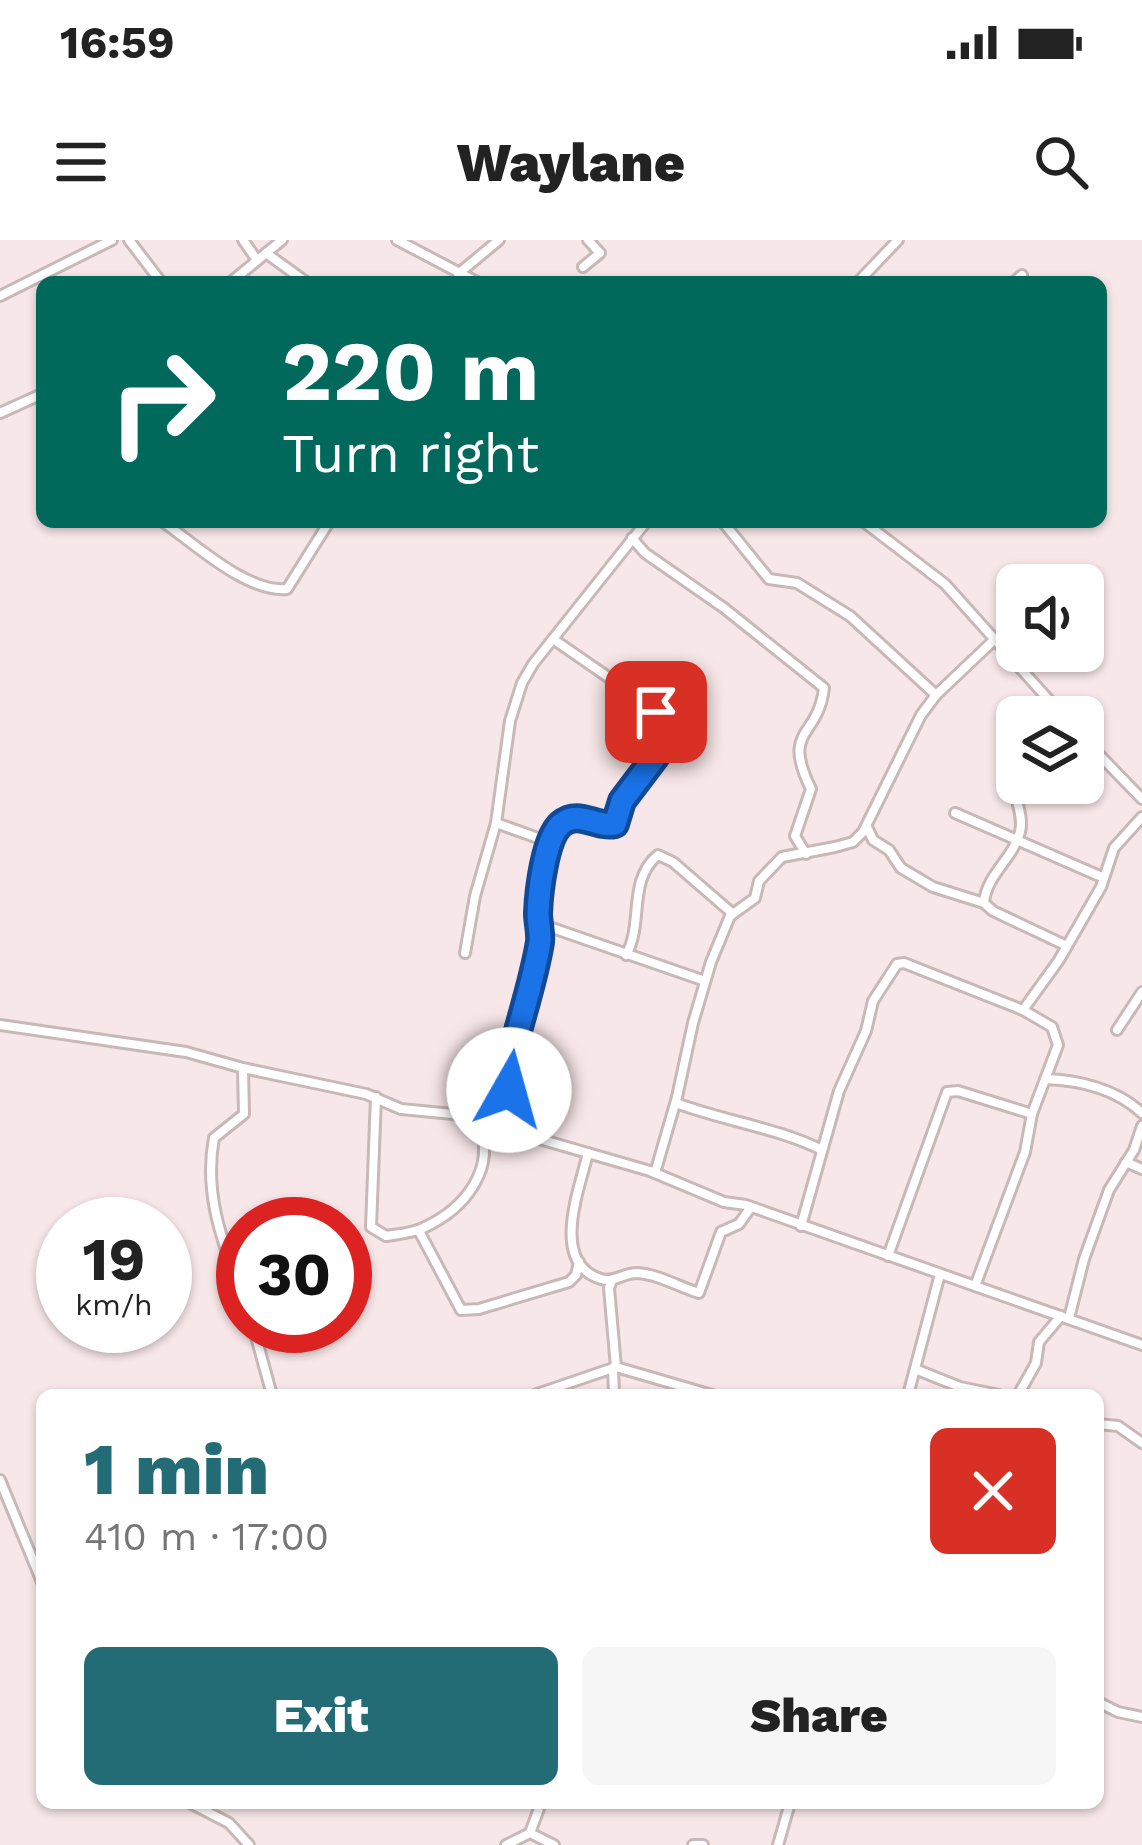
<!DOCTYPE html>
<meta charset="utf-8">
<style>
body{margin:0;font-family:"Work Sans",sans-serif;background:#f6f6f6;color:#222;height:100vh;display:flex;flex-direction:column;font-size:45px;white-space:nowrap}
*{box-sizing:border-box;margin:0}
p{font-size:39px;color:#767676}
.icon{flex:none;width:66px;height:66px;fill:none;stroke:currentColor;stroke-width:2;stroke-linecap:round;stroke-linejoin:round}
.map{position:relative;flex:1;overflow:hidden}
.drawer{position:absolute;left:36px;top:1149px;width:1068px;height:420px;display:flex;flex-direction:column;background:#fff;border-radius:18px;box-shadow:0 3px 9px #0004}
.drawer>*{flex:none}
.top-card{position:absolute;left:36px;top:36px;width:1071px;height:252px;border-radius:18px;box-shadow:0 3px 9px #0004;background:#00695c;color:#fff;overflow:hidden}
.tools{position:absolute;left:996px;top:324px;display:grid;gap:24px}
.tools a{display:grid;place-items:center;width:108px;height:108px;border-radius:18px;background:#fff;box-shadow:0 3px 9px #0004;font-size:60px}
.speed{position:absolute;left:36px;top:957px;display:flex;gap:24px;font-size:60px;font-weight:700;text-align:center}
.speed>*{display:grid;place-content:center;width:156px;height:156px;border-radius:50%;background:#fff;box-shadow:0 3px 9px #0004;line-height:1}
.speed small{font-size:30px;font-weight:400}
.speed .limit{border:18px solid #d22;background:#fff;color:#111}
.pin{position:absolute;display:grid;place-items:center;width:102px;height:102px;color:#fff;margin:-51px;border-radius:24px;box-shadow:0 6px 18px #0006}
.me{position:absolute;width:132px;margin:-66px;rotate:7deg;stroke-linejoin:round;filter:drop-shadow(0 0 9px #0008)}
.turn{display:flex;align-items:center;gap:42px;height:252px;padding:0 48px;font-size:54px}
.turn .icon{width:156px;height:156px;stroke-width:2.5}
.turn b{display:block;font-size:84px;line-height:102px}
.round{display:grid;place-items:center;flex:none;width:126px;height:126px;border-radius:18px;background:#f6f6f6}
.summary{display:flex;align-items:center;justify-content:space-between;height:204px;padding:0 48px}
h1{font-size:72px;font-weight:800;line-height:90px;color:#236c76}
.button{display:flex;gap:24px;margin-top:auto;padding:24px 48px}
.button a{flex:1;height:138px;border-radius:18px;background:#236c76;color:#fff;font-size:48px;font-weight:800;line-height:138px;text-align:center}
.button a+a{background:#f6f6f6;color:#222}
.status{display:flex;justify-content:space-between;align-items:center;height:84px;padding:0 60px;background:#fff;direction:ltr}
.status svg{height:33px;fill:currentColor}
header{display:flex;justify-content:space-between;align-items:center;height:156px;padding:0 48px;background:#fff;font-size:54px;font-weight:800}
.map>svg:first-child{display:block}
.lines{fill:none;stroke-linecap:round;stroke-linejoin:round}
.minor-casing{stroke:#c8b8b8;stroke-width:14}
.minor{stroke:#fff;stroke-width:8}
.route-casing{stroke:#114b97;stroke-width:30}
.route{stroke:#1a73e8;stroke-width:21}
</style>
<div class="status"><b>16:59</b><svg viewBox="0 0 49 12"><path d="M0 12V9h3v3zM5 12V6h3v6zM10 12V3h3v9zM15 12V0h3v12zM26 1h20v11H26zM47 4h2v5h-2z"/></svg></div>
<header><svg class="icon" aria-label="menu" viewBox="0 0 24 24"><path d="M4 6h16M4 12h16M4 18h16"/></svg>Waylane<svg class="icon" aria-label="search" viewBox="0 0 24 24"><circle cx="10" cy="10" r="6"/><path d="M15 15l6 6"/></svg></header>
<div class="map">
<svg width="1142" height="1605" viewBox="0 0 1142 1605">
<rect width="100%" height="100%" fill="#f8e7e8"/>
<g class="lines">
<g class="minor-casing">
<g id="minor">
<polyline points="129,0 161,42"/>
<polyline points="243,0 257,20"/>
<polyline points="397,0 477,42"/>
<polyline points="266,13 306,42"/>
<polyline points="583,27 600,13 588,0"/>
<polyline points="458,34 499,0"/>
<polyline points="231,42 282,0"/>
<polyline points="858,42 898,0"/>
<polyline points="1014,42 1022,35"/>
<polyline points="0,56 112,0"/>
<polyline points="0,173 42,154"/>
<path d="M163,282c32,22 84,71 124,67l42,-67"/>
<polyline points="723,282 769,339 797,343 850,376 936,455"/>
<polyline points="864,282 945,344 1064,477"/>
<path d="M632,298l13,15 79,55 100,80c-6,51 -43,40 -13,101l-16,47 11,18"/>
<polyline points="1083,498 1142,559"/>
<path d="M1017,534c-8,18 8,38 3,58 -7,27 -34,43 -36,71l9,8 74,35"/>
<polyline points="955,573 1104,638"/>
<polyline points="867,587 873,600 889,610 901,628 933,647 984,663"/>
<path d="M549,602l8,-14 15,-10 43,6c7,-34 64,-72 55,-104l-117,-81"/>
<polyline points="538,683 705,741"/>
<polyline points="465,713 475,656 496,583"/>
<path d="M626,715c18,-31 1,-75 32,-100l15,7 60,52"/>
<polyline points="1023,770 1059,720 1101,647 1114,608 1142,577"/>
<polyline points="0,785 186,812 243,828 366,854 401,869 453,874 650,931 724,962 746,965 1142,1105"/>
<polyline points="1117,790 1142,752"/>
<path d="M243,829l1,45 -30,24c-11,58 10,107 29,161"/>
<path d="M1045,839c34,1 71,10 97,34"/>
<path d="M376,857l-5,130 15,9c12,-2 27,-3 37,-8 42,-19 75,-60 55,-106"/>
<path d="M676,863c48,18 102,25 146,47"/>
<polyline points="501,887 508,865 508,831 540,699 538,675 545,621 550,609 549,602 496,583 510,481 522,443 533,424 646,282"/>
<path d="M588,913c-8,35 -39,110 13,126 13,4 22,-6 36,-6 21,1 42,14 62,20l22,-61 18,-8 12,-17"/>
<polyline points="1126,922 1142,929"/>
<polyline points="655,933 677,857 693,783 711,722 730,676 755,658 759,641 782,617 835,607 853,602 863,592 921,475 936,455 994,400"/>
<polyline points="801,986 839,851 866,791 873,761 897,724 904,723 1023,770 1052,787 1058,805 1032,874"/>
<polyline points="419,991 461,1070 479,1069 569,1042 576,1035 579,1022"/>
<polyline points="888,1016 947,852 958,851 1032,874 1025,912 975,1046"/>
<polyline points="612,1040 609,1048 616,1127"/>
<polyline points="1069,1078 1084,1019 1109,950 1134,910 1142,886"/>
<polyline points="253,1086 272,1155"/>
<polyline points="613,1128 614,1155"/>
<polyline points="915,1129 960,1147 999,1155"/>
<polyline points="534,1155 616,1127 712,1155"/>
<polyline points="908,1155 940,1034"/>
<polyline points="1018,1155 1036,1123 1039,1102 1061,1076"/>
<polyline points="1098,1184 1118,1186 1142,1203"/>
<polyline points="0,1240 42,1342"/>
<polyline points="1098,1462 1118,1472 1142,1477"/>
<polyline points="190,1563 229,1583 249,1605"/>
<polyline points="530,1593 541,1563"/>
<polyline points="506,1605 530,1593 554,1605"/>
<polyline points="693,1605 703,1605"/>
<polyline points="778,1605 790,1563"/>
</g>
</g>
<use href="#minor" class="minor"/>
</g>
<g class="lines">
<g class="route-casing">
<path id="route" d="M509,850l-1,-19c9,-43 25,-86 32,-129 1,-10 -2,-19 -2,-29 1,-23 7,-75 23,-89 18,-15 35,4 54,0l7,-23 50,-66 -2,-15 -14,-8"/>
</g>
<use href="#route" class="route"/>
</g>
</svg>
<div class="tools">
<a><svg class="icon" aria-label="sound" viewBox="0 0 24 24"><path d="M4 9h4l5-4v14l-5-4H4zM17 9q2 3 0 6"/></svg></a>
<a><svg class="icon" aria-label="layers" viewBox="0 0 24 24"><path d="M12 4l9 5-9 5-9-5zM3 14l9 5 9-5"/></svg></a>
</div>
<div class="speed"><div>19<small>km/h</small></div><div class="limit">30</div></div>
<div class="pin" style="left:656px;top:472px;background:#d93025"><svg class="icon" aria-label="arrive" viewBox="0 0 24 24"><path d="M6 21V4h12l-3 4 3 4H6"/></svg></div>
<svg class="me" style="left:509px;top:850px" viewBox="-20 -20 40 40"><circle r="19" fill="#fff"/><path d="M0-13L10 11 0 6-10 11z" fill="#1a73e8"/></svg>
<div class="top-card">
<div class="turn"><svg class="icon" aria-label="right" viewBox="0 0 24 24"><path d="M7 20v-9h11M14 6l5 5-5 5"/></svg><div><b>220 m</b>Turn right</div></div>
</div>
<section class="drawer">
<div class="summary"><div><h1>1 min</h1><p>410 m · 17:00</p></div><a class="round" style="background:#d93025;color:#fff"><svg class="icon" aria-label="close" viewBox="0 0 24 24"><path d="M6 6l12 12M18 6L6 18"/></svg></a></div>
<div class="button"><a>Exit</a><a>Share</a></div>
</section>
</div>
